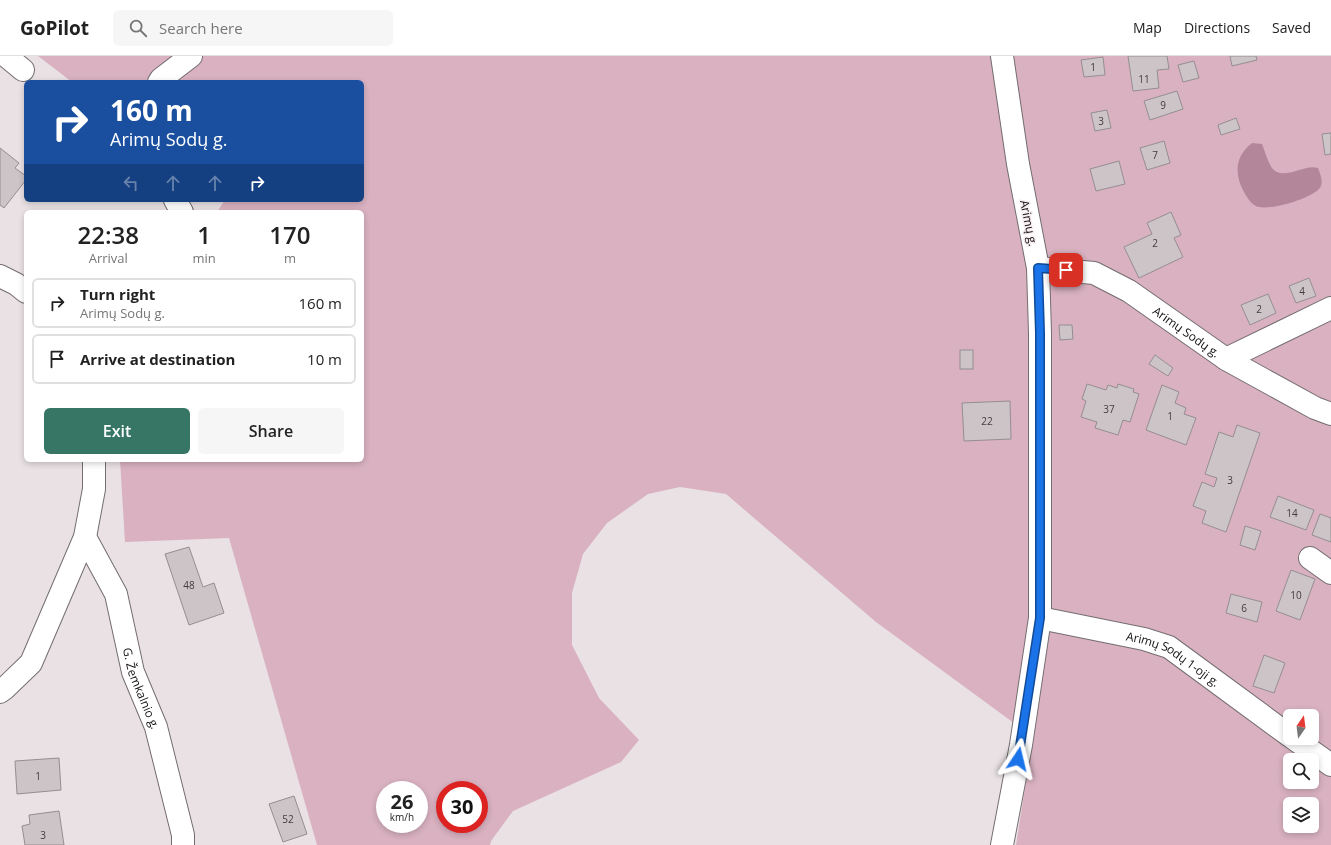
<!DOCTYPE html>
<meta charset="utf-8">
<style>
body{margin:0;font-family:"Open Sans",sans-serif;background:#f6f6f6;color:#222;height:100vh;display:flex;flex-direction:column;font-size:15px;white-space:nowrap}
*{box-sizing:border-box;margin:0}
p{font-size:13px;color:#767676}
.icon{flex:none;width:22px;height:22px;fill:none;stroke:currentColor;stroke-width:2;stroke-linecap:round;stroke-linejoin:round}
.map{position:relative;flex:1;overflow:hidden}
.details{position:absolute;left:24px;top:154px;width:340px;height:252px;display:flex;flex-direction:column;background:#fff;border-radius:6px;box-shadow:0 2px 6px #0003}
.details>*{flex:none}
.banner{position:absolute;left:24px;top:24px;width:340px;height:122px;border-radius:6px;box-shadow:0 2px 6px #0003;background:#1a4fa0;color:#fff;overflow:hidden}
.needle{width:26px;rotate:14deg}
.controls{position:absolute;left:1283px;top:653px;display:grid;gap:8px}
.controls a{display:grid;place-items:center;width:36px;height:36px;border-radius:6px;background:#fff;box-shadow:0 2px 6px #0003;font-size:20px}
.speed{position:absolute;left:376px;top:725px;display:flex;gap:8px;font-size:20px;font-weight:700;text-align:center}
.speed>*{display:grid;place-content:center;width:52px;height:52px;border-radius:50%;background:#fff;box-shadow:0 2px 6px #0003;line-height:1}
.speed small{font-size:10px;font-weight:400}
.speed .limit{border:6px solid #d22;background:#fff;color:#111}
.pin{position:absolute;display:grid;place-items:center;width:34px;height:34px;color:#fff;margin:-17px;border-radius:8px;box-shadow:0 2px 6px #0006}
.me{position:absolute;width:44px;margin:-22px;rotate:10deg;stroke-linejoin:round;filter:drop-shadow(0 0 3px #0008)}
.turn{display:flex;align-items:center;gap:14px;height:84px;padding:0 20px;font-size:18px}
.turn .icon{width:52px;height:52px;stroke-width:2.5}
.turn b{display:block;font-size:28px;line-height:34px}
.lanes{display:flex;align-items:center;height:38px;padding:0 20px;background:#0003;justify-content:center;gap:20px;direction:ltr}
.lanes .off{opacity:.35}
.eta{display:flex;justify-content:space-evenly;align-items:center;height:68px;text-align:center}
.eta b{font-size:24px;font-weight:600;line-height:28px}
.cta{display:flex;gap:8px;margin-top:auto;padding:8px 20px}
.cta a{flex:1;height:46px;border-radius:6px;background:#377664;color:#fff;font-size:16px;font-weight:600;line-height:46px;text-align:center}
.cta a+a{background:#f6f6f6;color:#222}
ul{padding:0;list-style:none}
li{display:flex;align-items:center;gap:12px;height:50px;margin:0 8px 6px;padding:0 12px;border:2px solid #e0e0e0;border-radius:6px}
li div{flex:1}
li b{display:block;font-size:15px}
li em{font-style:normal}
header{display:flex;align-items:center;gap:24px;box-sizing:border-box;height:56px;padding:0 20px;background:#fff;border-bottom:1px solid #e0e0e0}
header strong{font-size:19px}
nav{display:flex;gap:22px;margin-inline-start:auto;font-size:14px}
.search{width:280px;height:36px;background:#f6f6f6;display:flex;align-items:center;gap:10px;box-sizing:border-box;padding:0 14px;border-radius:6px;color:#767676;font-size:15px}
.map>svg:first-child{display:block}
.green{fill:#d9b1c1;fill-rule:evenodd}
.water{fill:#b38699}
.building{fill:#ccc4c7;stroke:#958e91}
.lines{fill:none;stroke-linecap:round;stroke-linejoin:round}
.street-casing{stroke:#746d70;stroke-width:24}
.street{stroke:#fff;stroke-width:22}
.route-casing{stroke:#114b97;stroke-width:10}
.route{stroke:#1a73e8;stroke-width:7}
.labels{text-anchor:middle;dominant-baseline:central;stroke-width:3;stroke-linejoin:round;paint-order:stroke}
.number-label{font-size:10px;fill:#413d3e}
.street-label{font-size:12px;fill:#131011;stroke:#f6eef1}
</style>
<header>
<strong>GoPilot</strong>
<div class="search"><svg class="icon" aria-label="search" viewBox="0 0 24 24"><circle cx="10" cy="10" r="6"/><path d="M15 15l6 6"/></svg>Search here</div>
<nav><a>Map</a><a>Directions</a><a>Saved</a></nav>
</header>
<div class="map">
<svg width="1331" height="789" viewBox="0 0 1331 789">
<rect width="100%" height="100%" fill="#e9e1e4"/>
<path class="green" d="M38,0h1293v789h-315l17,-108 -157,-115 -150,-128 -46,-7 -32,7 -41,29 -24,31 -11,39v52l27,53 40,42 -18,22 -108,49 -22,30 -1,4h-173l-88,-307 -104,4 -5,-82h242v-248h-145l8,-12h137v-118h-290zM1290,660h22v22h-22zM1290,704h22v22h-22zM385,734h34v34h-34zM445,734h34v34h-34zM1290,748h22v22h-22z"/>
<path class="water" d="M1252,87l10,1c3,8 6,18 10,24 11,14 33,-5 46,0 2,6 5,11 3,18 -5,12 -54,26 -65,20 -6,-3 -9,-9 -12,-14 -10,-18 -9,-36 8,-49z"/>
<g class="building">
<polygon points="1128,0 1167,0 1169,13 1157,14 1159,32 1133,35"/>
<polygon points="1230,0 1256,0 1257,4 1232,10"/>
<polygon points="1103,1 1105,19 1084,21 1081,4"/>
<polygon points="1194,5 1199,22 1183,26 1178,9"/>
<polygon points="1177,35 1183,53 1150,64 1144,45"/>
<polygon points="1107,54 1111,72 1095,75 1091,57"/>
<polygon points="1236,62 1240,73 1221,79 1218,69"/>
<polygon points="1331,77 1331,98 1325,99 1322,78"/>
<polygon points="1164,85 1170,107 1147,114 1140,92"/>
<polygon points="0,92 19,107 15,112 26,120 26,124 4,152 0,149"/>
<polygon points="1119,105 1125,128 1096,135 1090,113"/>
<polygon points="1171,156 1181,179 1174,182 1183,201 1139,222 1124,191 1152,178 1147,167"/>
<polygon points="1309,222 1316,240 1296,247 1289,230"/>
<polygon points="1268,238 1276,257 1250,269 1241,249"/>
<polygon points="1059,269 1072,269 1073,283 1060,284"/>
<rect x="960" y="294" width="13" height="19"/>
<polygon points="1155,299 1173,312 1168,320 1149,308"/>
<polygon points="1087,328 1106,334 1108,329 1117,332 1118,328 1134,333 1133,336 1139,338 1130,366 1123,364 1118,379 1095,372 1097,366 1081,361 1086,345 1082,343"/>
<polygon points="1162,329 1179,336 1175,347 1186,352 1184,358 1196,362 1186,389 1146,374"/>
<polygon points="1010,345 1011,383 964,385 962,347"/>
<polygon points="1237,369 1260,377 1226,476 1202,467 1206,455 1193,450 1202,426 1214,431 1217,422 1205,418 1219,376 1233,381"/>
<polygon points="1278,440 1314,454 1306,474 1270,461"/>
<polygon points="1320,458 1331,462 1331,486 1312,479"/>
<polygon points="1245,470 1261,475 1255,494 1240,489"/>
<polygon points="189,491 203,531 214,527 224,557 189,569 165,498"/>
<polygon points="1291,514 1315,523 1300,564 1276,555"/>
<polygon points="1231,538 1262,546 1257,566 1226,557"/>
<polygon points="1264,599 1285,607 1274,637 1253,630"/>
<polygon points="59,702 61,734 17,738 15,705"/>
<polygon points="294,740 307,778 283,786 269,748"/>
<polygon points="59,755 64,789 25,789 22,770 30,768 29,759"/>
</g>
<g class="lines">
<g class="street-casing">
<g id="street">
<polyline points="6,0 23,14"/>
<polyline points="159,26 161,23 191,0"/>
<polyline points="175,144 182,156"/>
<path id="s1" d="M1038,212l56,5 35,18 97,68 89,49 16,6"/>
<polyline points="0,220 16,228 26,236"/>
<polyline points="1226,303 1331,252"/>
<path id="s2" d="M85,481l31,57 17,78 23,55 27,108v10"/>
<polyline points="1310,502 1331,517"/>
<path id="s3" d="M1040,562l104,21 25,8 121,89"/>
<polyline points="0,636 4,633 31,607 85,481 94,433 94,404"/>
<polyline points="1293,682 1331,709"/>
<polyline points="1002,789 1021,689 1040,562 1040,277 1038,212 1018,108 1002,0"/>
</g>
</g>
<use href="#street" class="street"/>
</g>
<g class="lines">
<g class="route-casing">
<polyline id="route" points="1018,703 1040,562 1040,277 1038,212 1066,214"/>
</g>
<use href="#route" class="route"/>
</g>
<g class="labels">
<g class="number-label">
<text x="1093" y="11">1</text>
<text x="1144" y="23">11</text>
<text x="1163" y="49">9</text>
<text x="1101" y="65">3</text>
<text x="1155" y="99">7</text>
<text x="1155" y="187">2</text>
<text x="1302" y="235">4</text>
<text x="1259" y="253">2</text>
<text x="1109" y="353">37</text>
<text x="1170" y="360">1</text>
<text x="987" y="365">22</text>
<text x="1230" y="424">3</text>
<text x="1292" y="457">14</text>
<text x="189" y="529">48</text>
<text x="1296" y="539">10</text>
<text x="1244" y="552">6</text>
<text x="38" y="720">1</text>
<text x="288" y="763">52</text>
<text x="43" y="779">3</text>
</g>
<g class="street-label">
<text transform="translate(1029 167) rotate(79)">Arimų g.</text>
<text stroke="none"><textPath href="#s1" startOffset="166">Arimų Sodų g.</textPath></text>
<text stroke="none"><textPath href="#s3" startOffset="141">Arimų Sodų 1-oji g.</textPath></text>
<text stroke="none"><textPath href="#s2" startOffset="163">G. Žemkalnio g.</textPath></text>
</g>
</g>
</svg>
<div class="controls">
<a><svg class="needle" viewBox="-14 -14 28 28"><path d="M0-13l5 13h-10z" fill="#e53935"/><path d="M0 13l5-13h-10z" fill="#767676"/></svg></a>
<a><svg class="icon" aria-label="search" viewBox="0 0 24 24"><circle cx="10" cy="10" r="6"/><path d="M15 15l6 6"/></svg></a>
<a><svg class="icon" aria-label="layers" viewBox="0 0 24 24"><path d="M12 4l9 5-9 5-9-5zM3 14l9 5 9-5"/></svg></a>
</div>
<div class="speed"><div>26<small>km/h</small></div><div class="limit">30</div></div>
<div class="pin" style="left:1066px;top:214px;background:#d93025"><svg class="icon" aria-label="arrive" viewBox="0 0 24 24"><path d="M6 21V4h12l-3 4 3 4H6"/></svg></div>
<svg class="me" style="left:1018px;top:703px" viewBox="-20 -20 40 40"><path d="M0-17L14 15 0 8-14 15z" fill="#1a73e8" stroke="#fff" stroke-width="4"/></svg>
<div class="banner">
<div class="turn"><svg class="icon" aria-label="right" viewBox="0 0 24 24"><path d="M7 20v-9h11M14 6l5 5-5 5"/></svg><div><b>160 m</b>Arimų Sodų g.</div></div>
<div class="lanes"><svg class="icon off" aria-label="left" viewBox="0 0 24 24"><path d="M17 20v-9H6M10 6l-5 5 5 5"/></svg><svg class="icon off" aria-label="ahead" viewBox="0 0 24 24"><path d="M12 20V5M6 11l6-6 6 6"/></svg><svg class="icon off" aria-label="ahead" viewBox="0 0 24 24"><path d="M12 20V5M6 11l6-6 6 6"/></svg><svg class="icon" aria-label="right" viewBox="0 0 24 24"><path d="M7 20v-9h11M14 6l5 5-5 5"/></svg></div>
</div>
<section class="details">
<div class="eta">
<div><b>22:38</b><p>Arrival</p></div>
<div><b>1</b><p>min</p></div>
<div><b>170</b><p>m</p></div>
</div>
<ul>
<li><svg class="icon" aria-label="right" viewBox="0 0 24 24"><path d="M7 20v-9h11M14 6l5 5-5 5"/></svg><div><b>Turn right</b><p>Arimų Sodų g.</p></div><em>160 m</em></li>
<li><svg class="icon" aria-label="arrive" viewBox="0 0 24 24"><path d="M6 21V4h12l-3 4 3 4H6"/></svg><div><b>Arrive at destination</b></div><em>10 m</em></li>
</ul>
<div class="cta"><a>Exit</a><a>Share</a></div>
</section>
</div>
